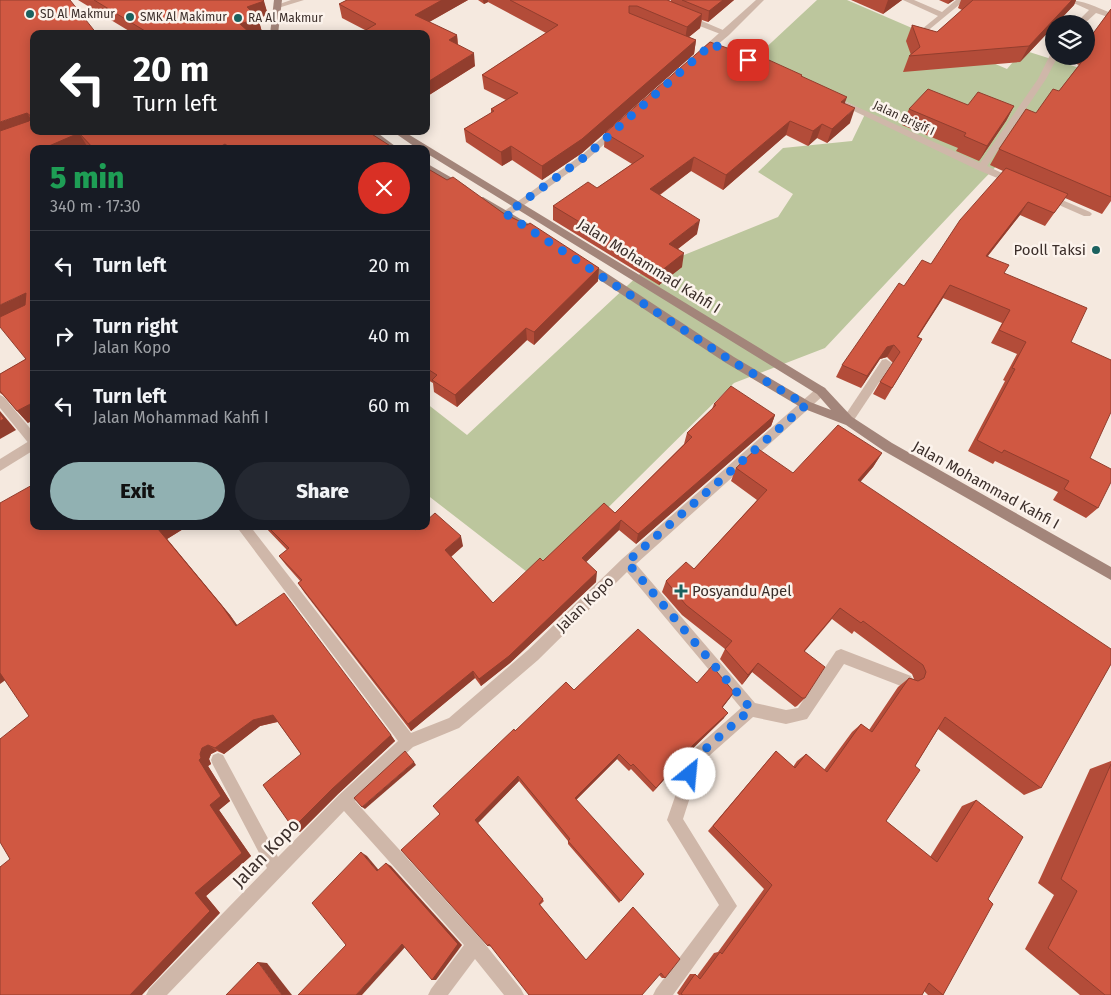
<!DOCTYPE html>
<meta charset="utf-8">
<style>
body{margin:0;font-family:"Fira Sans",sans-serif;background:#242831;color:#f1f3f6;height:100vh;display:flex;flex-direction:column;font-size:19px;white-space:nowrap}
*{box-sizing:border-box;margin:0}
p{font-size:16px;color:#9ea1a6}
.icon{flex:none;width:28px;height:28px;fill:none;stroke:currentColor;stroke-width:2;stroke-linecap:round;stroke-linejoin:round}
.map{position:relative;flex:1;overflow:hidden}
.panel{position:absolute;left:30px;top:145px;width:400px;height:385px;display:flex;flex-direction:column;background:#171b24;border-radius:10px;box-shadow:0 2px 12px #0003}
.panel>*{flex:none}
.banner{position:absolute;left:30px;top:30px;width:400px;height:105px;border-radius:10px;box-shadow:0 2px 12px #0003;background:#202124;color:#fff;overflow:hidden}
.tools{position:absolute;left:1045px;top:15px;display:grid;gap:10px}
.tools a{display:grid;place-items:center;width:50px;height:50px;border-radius:50%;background:#171b24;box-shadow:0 2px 12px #0003;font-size:25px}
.pin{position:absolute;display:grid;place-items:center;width:42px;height:42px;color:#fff;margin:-21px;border-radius:10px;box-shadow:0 2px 8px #0006}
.me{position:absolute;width:55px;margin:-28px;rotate:28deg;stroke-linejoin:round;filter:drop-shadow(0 0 4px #0008)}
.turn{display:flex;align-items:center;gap:18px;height:105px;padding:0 20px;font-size:22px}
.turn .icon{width:65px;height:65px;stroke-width:2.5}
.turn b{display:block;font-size:35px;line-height:42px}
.round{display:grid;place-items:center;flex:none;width:52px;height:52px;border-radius:26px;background:#242831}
.summary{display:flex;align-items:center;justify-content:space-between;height:85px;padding:0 20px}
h1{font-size:30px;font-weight:800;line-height:38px;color:#1e9e55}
.action{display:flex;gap:10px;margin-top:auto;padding:10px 20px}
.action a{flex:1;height:58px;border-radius:30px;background:#91b1b2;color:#111;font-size:20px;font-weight:800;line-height:58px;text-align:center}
.action a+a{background:#242831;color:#f1f3f6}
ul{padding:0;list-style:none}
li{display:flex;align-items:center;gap:15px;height:70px;padding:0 20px;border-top:1px solid #363941}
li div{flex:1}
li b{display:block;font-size:19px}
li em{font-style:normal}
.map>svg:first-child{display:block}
.green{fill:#bcc69d}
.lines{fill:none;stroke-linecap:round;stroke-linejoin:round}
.minor{fill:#cfb7a9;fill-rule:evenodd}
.tertiary{fill:#cfb7a9;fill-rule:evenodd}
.secondary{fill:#a3857a;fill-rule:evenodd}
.wall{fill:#b34c39}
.shaded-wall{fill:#923e2e}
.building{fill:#d05842;stroke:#923e2e}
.route{stroke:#1a73e8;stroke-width:9;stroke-dasharray:0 16.2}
.poi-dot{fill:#1b615f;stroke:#fcf3ec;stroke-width:2}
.labels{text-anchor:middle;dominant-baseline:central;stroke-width:5;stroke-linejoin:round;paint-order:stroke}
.far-poi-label{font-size:12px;fill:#3b2e2a;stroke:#fcf3ec;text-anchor:start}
.far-street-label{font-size:12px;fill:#3b2e2a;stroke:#fcf3ec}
.poi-label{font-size:15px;fill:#3b2e2a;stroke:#fcf3ec;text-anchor:end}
.street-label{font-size:15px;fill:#3b2e2a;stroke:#fcf3ec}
.near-street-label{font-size:18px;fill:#3b2e2a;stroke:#fcf3ec}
</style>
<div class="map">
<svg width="1111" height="995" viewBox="0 0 1111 995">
<rect width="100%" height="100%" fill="#f5e9df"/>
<polygon class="green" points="817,0 847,0 1007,69 1023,50 1089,71 981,182 825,348 734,383 536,579 426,494 426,403 467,435 642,272 778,217 793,194 758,172 783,148 852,141 866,112 757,56"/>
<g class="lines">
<g class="minor">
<polygon points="291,0 304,0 278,8 274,6"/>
<polygon points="903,0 914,0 942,12 956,0 965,0 925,33 921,31 922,29 938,16"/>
<path d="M1067,0c16,0 29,7 44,13v5l-15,-5 -12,11h-9l14,-14z"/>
<polygon points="684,16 690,16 730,33 723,35 684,20"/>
<polygon points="1051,53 1054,53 1054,56 1058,56 1046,79 987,166 1017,180 1019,182 1014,185 978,170 835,102 842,100 980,163 1038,79"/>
<polygon points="1046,193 1090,212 1092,214 1090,216 1084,216 1043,198 1043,194"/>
<polygon points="886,359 892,363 852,423 844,423 842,420 882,360"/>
<polygon points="821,386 825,388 827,391 825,394 636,564 755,703 786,710 798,708 836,651 841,649 911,676 913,681 911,686 906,688 844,664 807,719 786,724 753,717 701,763 683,819 737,906 673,995 653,995 656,989 719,905 667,820 690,753 741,708 627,572 538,660 459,728 413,747 355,801 481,939 521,989 524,995 504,995 475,959 448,995 428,995 431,989 464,945 344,811 167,995 146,995 149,989 267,868 213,765 211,760 213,755 218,753 223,755 278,857 339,795 398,741 236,526 250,526 411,733 449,718 528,650 622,559 817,388"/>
<polygon points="0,395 4,397 34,433 34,447 30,445 0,408"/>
</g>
<g class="tertiary">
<polygon points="756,0 764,0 729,35 704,56 698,56 698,52"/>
<polygon points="617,125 620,126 620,130 589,158 509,216 503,216 503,212 583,154"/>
<polygon points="34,438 34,450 0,471 0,459"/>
</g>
<g class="secondary">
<polygon points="274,0 282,0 278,34 270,34"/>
<polygon points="365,131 375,131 399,149 388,149"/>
<polygon points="392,131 403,131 825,388 852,417 892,443 1111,567 1111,580 884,451 846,425 802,408 726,363 580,267 579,264 580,261 588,261 734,357 810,402 831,410 817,394 426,153 426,149 418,149"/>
<polygon points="426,163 466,186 466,190 460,190 426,170"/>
<polygon points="483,197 529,224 529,228 521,228 480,202 480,198"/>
</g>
</g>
<g class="wall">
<polygon points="0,0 70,0 34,131 395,149 89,149 87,146 81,149 34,149 28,423 3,395 0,393 0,374 26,359"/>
<polygon points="78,0 263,0 268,15 258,18 262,32 256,34 134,34"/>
<polygon points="347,0 468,0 429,22 457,35 458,45 475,66 426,97 426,34 365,30 342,18 339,4"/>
<polygon points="478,0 667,0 671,1 671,0 734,0 708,22 702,20 700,28 689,37 696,40 694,54 582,153 542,180 512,160 502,166 466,142 464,129 491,113 491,109 506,100 484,89 482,75 546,33 488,2 484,4"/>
<polygon points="851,0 902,0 883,14"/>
<polygon points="939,0 954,0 948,4"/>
<polygon points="961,0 1076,0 1074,5 1020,62 903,72 909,56 911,55 906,41 912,25 937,32 962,10 958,8"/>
<polygon points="1111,9 1111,201 1102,214 1065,198 1045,226 1020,215 988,256 1071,342 1098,508 1086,518 1053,500 1058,492 995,461 993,464 968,451 1005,381 1003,380 1017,354 991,343 1002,323 943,298 918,337 922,339 885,400 873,394 880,382 893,363 887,357 880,359 861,388 836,377 842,365 904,286 931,264 1003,171 990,165 999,149 1059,91 1079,65 1074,63 1078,56 1086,56 1086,43"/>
<polygon points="733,50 802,75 802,77 845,104 850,123 827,143 817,138 808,146 786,135 723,190 691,171 660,195 697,234 678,249 682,267 659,285 553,220 553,206 597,188 632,164 604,147 605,133"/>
<polygon points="968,105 1014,106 1006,121 979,161 956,151 958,148 902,125 909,109"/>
<polygon points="426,172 598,281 534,345 527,340 457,407 434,392 433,383 426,379"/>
<polygon points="714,404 775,415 771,426 636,544 619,530 586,562 596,582 510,663 481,686 475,678 411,731 304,592 298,583 301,582 286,565 279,556 287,550 264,526 413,526 415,530 463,546 451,557 493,603 543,561 615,513 684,444 687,433 712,409"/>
<polygon points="882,453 873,467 860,482 1041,788 1024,795 938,729 915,766 886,821 930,857 962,806 976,800 988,899 943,995 928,995 924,991 922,995 679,995 677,993 690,974 695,974 697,976 714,953 718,952 764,889 708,831 769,759 776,751 793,767 797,761 806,754 824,770 852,732 861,724 869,730 898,687 909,678 914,679 912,674 854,631 852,634 832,619 805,651 805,698 797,706 795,707 752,672 742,685 720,659 725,649 682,615 662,592 666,581 694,569 757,500 731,481 736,468 793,473"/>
<polygon points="34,526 188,526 167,539 230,615 237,625 391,735 395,741 338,794 300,832 293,828 301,754 278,722 260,726 224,754 217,751 211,754 209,759 211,764 208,766 230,801 219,810 251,856 206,896 220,913 10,859 29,716"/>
<polygon points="697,683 734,692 723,707 724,718 689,752 653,792 631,769 629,771 617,759 576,800 644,874 619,903 568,844 568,841 519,781 478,823 544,901 540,905 586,960 633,907 665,978 662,978 659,975 488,946 440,814 515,731 574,690"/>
<polygon points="1111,761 1111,995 1080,995 1025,949 1054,895 1038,883 1090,769"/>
</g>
<g class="shaded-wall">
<polygon points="442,0 468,0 417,29 415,15"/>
<polygon points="483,0 488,0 488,2 484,4"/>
<polygon points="723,0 734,0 708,22 709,11"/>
<polygon points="888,0 902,0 883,14"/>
<polygon points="950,0 954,0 948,4"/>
<polygon points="1072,0 1076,0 1074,5 1056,24 1054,24 1054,26 1020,62 1029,46"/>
<polygon points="264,1 268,15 258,18 262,32 256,34 243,34 240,24 247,7"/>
<polygon points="702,14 700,28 685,40 687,27"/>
<polygon points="457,35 458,49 449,40"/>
<polygon points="696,40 694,54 582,153 542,180 542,166"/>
<polygon points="474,53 475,66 426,97 426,83"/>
<polygon points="847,97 842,111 841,102"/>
<polygon points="1014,106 1006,121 979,161 987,146"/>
<polygon points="855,108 850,123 827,143 832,129"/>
<polygon points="27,113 34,124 0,139 0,122"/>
<polygon points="790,121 786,135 723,190 726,175"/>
<polygon points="822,124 817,138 808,146 813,131"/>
<polygon points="79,133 87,146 81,149 42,149"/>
<polygon points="225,144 227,149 216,149"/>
<polygon points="511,146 512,160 502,166 501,152"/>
<polygon points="694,157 691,171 648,203 650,189"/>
<polygon points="1028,202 1020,215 978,268 986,256"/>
<polygon points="700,220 697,234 667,257 669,244"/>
<polygon points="684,253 682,267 659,285 661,271"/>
<polygon points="599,268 598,281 534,345 534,332"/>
<polygon points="950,285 943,298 910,349 917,337"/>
<polygon points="26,293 34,304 0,322 0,305"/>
<polygon points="526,328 527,340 457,407 455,395"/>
<polygon points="894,345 887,357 880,359 861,388 867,376 887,347"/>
<polygon points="34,402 34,420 28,423 17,411"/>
<polygon points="0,411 16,430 0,439"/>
<polygon points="775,415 771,426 636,544 638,534"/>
<polygon points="882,453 873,467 850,494 858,480"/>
<polygon points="621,520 619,530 581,567 582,558"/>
<polygon points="163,526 188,526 167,539 230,615 244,635 236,626 158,529"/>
<polygon points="461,536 463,546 447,560 445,550"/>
<polygon points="597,572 596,582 510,663 481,686 479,679"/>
<polygon points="758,663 752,672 742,685 748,675"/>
<polygon points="0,670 11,676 0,684"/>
<polygon points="473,671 475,678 411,731 408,724"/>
<polygon points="734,692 730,698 718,713 722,707"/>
<polygon points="728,713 724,718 689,752 653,792 656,788 692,746"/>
<polygon points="273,715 280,721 260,726 224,754 215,748 253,720"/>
<polygon points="391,735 395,741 338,794 300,832 293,828 332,789"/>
<polygon points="208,745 217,751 211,754 209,759 211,764 208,766 230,801 219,810 251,856 206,896 220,913 142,995 130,995 195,893 210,805 199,760 200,754 202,748"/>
<polygon points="619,754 617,759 574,802 575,798"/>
<polygon points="414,762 416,765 365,809 362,807"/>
<polygon points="518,776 519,781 477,824 475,820"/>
<polygon points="361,852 367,856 382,874 377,871"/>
<polygon points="386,863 391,866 462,945 436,980 432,980"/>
<polygon points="402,944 407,945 362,995 356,995"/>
<polygon points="258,962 267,963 292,995 282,995"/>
</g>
<g class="building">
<polygon points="0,0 70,0 97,34 34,34 34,131 367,131 395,149 232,149 225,144 216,149 94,149 79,133 42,149 34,149 34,402 17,411 0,391 0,374 26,359 0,327 0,317 25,305 26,293 0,305 0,131 29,121 32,117 27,113 0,122"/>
<polygon points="94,0 263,0 264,1 247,7 258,18 240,24 250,33 249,34 150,34"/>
<polygon points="347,0 442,0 415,15 457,35 449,40 474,53 426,83 426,34 359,34 376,24 339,4"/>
<polygon points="510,0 667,0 702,14 687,27 637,6 629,6 629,13 696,40 582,139 542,166 511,146 501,152 464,129 494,111 491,109 518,93 482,75 558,25"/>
<polygon points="682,0 723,0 709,11"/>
<polygon points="973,0 1072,0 1029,46 909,56 920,47 912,25 937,32"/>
<polygon points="1111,9 1111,197 999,149 1026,109 1036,113 1053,89 1059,91 1091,50 1086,48 1086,43"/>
<polygon points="710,42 733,50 738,46 802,75 801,76 847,97 841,102 855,108 832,129 822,124 813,131 790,121 726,175 694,157 650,189 700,220 669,244 684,253 661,271 553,206 588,182 597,188 644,156 605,133"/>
<polygon points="928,89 968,105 978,92 1014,106 987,146 964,136 966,133 909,109"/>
<polygon points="1006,168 1068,194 1054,213 1028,202 986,256 1009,265 1004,273 1087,308 1071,342 1111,360 1111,412 1090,458 1111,469 1111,482 1098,508 1064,489 1069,481 1004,450 1002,453 977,440 1015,369 1012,368 1026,342 999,330 1010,310 950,285 917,337 922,339 892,388 880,382 900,352 894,345 887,347 867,376 842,365 899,283 904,286 922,260 931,264 960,220"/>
<polygon points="430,170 447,180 453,177 503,213 527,225 530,223 599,268 534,332 526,328 455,395 432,380 437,375 426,368 426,172"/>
<polygon points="731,386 775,415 638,534 621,520 582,558 597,572 509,656 479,679 473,671 408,724 298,583 302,580 279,556 289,548 267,526 413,526 415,530 420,526 426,526 426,521 435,513 461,536 445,550 493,603 540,558 543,561 604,503 615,513 692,437 687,433 716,405 714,404"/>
<polygon points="0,414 4,419 0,421"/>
<polygon points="838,425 882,453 858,480 1111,649 1111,664 1041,788 945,717 915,766 920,770 886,821 937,862 976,800 1023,837 988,899 993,904 943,995 929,983 922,995 683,995 681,994 695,974 700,979 720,952 722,954 772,885 713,826 776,751 795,768 806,754 827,772 861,724 872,732 909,678 918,681 924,678 926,672 923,665 863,621 861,623 840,608 804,651 825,667 805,698 802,698 758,663 748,675 725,649 732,641 686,605 666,581 686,562 694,569 767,490 736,468 757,448 793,473"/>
<polygon points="34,484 34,526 163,526 158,529 222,606 236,626 284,593 391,735 332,789 293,828 263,785 301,754 273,715 253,720 215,748 208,745 202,748 200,754 201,758 199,760 221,796 210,805 242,853 195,893 210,911 130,995 0,995 0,867 10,859 0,842 0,739 29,716 0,673 0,503"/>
<polygon points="638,629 697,683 712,666 734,692 722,707 728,713 692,746 656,788 633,764 631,766 619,754 575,798 644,874 621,901 568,841 570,839 518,776 475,820 543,899 539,904 586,960 633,907 680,959 665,978 661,973 642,995 529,995 489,944 488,946 401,850 440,814 433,806 514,729 515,731 566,682 574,690"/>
<polygon points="405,751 414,762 362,807 354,798"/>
<polygon points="1111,764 1111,995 1105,995 1048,948 1077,891 1061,879"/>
<polygon points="361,852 377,871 386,863 458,944 432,980 402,944 356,995 298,995 346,945 312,903"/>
<polygon points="258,962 282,995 226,995"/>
</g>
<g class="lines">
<polyline class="route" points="690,774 695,758 751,709 627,562 806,405 730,360 506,214 586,156 712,44 748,60"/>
</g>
<g class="poi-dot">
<circle cx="30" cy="14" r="5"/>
<circle cx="130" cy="17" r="5"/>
<circle cx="238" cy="18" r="5"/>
<circle cx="1096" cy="250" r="5"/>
<path d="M678.5 583.5h5v5h5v5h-5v5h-5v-5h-5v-5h5z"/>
</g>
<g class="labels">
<g class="far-poi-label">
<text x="40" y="14">SD Al Makmur</text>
<text x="140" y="17">SMK Al Makimur</text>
<text x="248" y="18">RA Al Makmur</text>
</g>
<g class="far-street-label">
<text transform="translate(904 118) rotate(25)">Jalan Brigif I</text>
</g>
<g class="poi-label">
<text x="1086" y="250">Pooll Taksi</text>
<text x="692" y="591" text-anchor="start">Posyandu Apel</text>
</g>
<g class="street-label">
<text transform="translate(649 266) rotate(32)">Jalan Mohammad Kahfi I</text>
<text transform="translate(986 485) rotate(29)">Jalan Mohammad Kahfi I</text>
<text transform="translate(585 604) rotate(-44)">Jalan Kopo</text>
</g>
<g class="near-street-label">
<text transform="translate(266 853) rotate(-46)">Jalan Kopo</text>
</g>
</g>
</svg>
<div class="tools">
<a><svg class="icon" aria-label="layers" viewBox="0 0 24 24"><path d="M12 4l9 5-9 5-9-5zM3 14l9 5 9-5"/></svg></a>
</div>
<div class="pin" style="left:748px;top:60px;background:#d93025"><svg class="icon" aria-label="arrive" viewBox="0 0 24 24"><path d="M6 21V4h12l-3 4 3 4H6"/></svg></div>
<svg class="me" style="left:690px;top:774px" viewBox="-20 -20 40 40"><circle r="19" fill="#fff"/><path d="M0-13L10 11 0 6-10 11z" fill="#1a73e8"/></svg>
<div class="banner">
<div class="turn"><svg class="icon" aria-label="left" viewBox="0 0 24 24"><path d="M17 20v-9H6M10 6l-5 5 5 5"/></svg><div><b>20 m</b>Turn left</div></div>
</div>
<section class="panel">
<div class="summary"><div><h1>5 min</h1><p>340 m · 17:30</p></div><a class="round" style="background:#d93025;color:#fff"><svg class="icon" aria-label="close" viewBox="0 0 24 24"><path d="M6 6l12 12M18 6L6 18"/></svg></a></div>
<ul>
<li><svg class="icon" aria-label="left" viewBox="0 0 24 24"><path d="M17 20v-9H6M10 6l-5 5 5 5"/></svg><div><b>Turn left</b></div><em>20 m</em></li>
<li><svg class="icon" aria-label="right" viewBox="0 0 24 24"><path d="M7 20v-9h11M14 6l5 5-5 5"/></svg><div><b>Turn right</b><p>Jalan Kopo</p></div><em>40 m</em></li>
<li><svg class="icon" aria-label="left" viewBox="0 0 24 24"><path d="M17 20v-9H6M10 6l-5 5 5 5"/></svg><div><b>Turn left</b><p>Jalan Mohammad Kahfi I</p></div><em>60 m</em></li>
</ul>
<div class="action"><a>Exit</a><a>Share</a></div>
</section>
</div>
